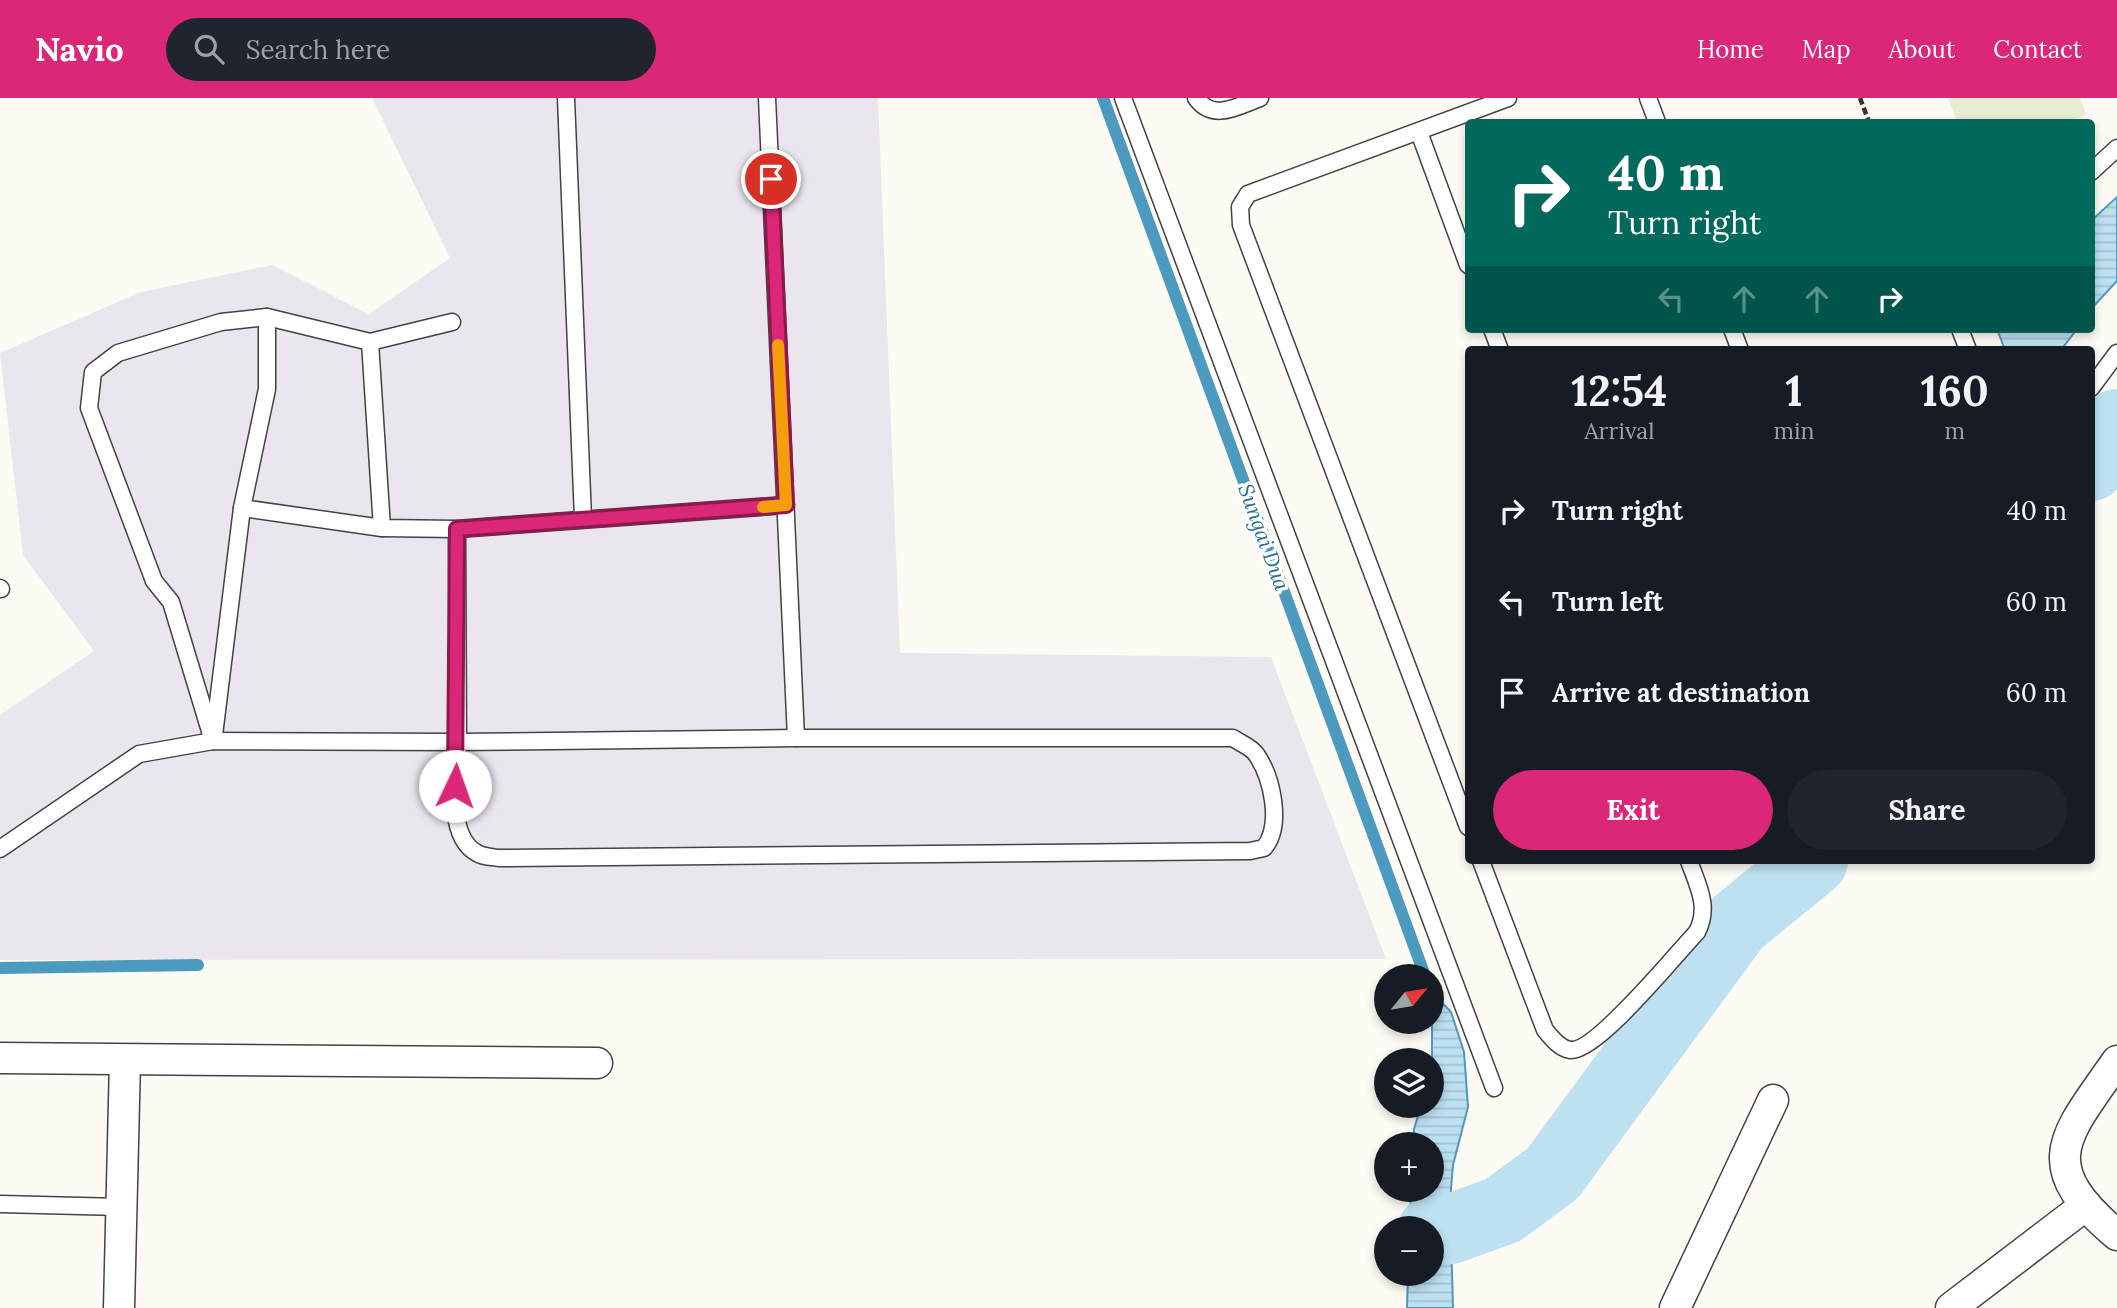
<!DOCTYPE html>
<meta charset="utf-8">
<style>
body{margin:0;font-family:Lora,serif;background:#20242c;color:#f1f3f6;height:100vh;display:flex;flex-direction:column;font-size:26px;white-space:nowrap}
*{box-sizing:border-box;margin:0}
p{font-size:23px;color:#9ea1a6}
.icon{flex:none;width:38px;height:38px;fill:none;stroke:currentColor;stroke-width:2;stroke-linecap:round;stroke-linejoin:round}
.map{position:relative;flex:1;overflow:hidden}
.drawer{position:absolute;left:1465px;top:248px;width:630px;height:518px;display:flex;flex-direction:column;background:#171b24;border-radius:7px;box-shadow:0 4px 10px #0003}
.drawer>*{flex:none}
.guide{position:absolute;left:1465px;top:21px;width:630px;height:214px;border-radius:7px;box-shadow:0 4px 10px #0003;background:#00695c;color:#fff;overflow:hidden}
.needle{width:46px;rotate:60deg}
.buttons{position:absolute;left:1374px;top:866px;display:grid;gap:14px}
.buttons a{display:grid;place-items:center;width:70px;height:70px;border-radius:50%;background:#171b24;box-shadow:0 4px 10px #0003;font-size:35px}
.pin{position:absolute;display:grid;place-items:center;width:60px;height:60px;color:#fff;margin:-30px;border:4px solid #fff;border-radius:50%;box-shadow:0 2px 7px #0007}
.me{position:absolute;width:77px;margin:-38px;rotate:3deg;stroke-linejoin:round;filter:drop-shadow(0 0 5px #0008)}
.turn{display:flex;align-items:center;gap:24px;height:147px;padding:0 28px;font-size:32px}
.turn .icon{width:91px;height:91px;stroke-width:2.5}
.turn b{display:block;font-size:49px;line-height:60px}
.lanes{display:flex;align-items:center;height:66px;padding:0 28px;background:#0003;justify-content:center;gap:35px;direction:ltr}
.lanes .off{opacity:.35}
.eta{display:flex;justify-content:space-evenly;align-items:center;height:119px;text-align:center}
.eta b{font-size:42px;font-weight:700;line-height:49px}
.action{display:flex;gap:14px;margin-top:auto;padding:14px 28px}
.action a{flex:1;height:80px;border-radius:42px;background:#db2777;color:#fff;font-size:28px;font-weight:700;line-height:80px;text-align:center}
.action a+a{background:#20242c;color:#f1f3f6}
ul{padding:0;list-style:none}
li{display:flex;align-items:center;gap:21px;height:91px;padding:0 28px}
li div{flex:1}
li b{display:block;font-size:26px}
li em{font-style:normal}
header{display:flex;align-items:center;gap:42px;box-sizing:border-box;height:98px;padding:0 35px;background:#db2777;color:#fff}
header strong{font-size:33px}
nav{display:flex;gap:38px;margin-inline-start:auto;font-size:24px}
.search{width:490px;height:63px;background:#20242c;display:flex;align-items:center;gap:18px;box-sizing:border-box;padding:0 24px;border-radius:38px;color:#9ea1a6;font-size:26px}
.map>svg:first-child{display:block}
.industrial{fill:#ebe5ed}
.pitch{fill:#e6edd1}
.water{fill:url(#water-rules);stroke:#4c9abf;stroke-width:2}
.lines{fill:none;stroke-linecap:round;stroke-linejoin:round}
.stream{stroke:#4c9abf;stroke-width:12}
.river{stroke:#bde1f0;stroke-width:70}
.service-casing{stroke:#434343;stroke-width:19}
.minor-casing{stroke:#434343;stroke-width:33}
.path{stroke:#323232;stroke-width:4.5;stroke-dasharray:7 3.5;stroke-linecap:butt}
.service{stroke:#fff;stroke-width:16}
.minor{stroke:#fff;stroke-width:30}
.route-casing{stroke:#8e194d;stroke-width:18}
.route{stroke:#db2777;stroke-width:12}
.slow{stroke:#f59e0b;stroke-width:12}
.labels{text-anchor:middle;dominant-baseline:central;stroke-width:7;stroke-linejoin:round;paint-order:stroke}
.water-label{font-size:21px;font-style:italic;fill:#266d94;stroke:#fff}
</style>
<header>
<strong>Navio</strong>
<div class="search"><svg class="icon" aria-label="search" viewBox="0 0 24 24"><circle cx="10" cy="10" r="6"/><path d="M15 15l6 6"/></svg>Search here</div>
<nav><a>Home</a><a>Map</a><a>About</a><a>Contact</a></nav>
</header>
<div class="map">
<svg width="2117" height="1210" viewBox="0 0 2117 1210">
<defs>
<pattern id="water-rules" width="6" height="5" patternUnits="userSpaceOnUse" patternTransform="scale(1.75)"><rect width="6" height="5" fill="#bde1f0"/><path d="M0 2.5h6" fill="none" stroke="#a1c0cd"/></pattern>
</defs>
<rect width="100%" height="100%" fill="#fefbf4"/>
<polygon class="industrial" points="372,0 878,0 900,555 1271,559 1386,861 0,862 0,617 94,553 23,457 0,255 141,194 272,167 369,216 450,160"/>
<polygon class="pitch" points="1948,0 2080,0 2086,17 2067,24 1957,24"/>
<g class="water">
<polygon points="2117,99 2117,183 2091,211 2091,123"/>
<polygon points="1997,231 2077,231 2061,252 2005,252"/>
<polygon points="1432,894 1451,914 1464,954 1468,1009 1453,1067 1450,1103 1453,1210 1407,1210 1408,1176 1432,1176 1432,1130 1410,1130 1411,1092 1432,1092 1432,1046 1413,1046 1414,1031 1421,1008 1432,1008"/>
</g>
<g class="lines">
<g class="stream">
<polyline points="1103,0 1425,878"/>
<polyline points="0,870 198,867"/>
</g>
<g class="river">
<polyline points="2091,368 2117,326"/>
<polyline points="1432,1133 1451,1131 1503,1112 1553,1075 1736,826 1813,763"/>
</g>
<g class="service-casing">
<g id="service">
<polyline points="566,0 583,421"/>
<polyline points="767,0 796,640"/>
<polyline points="1123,0 1494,990"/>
<path d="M1196,0c17,24 42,8 64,0"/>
<polyline points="1648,0 1657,24"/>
<polyline points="1419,34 1468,167"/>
<polyline points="2091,74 2117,50"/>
<polyline points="1492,231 1500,252"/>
<polyline points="1732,231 1740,252"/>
<polyline points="1960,231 1968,252"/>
<polyline points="370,244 382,430"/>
<polyline points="2091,290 2117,255"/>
<polyline points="242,410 382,430 457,431 786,407"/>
<polyline points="0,490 1,491"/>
<polyline points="214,637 242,410 267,291 267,219"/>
<polyline points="213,643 171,504 154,483 89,310 93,274 118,255 221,224 267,219 370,244 452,224"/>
<polyline points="1468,729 1241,127 1240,109 1248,96 1508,0"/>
<path d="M0,751l139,-95 74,-13 245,1c-2,30 -13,94 19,111 6,4 16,4 22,5l751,-7 14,-3c19,-23 8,-71 -8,-94 -5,-7 -16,-11 -23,-16h-437l-338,4 -1,-213"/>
<path d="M1481,763l64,169c7,8 14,18 25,20 26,3 106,-96 127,-118 13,-25 1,-46 -8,-71"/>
<polyline points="0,1106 121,1109"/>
</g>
</g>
<g class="minor-casing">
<g id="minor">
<polyline points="0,960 597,965"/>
<path d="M2117,963c-52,75 -85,103 0,174"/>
<polyline points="119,1210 125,962"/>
<polyline points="1675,1210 1773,1002"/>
<polyline points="1951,1210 2086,1107"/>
</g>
</g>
<polyline class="path" points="1860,0 1869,24"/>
<use href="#service" class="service"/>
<use href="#minor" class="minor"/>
</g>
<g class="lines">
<g class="route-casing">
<polyline id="route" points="455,688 457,431 786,407 771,81"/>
</g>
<use href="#route" class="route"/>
<polyline class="slow" points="763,409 786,407 778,247"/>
</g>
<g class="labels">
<g class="water-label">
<text transform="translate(1264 439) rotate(70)">Sungai Dua</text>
</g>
</g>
</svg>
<div class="buttons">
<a><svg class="needle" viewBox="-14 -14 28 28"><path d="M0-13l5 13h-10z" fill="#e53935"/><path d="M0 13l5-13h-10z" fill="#9ea1a6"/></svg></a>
<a><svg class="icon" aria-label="layers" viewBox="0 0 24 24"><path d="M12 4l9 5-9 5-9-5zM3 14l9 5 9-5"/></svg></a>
<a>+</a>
<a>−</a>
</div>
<div class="pin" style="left:771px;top:81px;background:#d93025"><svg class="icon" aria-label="arrive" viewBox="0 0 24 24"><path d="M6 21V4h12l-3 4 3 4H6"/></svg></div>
<svg class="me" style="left:455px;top:688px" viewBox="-20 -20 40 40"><circle r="19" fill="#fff"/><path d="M0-13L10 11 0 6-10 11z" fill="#db2777"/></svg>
<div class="guide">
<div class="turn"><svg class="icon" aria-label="right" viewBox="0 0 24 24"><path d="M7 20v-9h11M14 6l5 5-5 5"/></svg><div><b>40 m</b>Turn right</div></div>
<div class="lanes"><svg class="icon off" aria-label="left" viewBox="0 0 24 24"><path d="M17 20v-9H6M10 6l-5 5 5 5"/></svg><svg class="icon off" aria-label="ahead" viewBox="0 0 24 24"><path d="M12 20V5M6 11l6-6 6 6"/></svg><svg class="icon off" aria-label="ahead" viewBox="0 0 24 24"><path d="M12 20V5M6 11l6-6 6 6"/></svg><svg class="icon" aria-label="right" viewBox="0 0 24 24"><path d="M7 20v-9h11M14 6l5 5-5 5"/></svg></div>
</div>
<section class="drawer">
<div class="eta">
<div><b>12:54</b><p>Arrival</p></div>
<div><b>1</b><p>min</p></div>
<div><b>160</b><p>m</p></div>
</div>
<ul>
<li><svg class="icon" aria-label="right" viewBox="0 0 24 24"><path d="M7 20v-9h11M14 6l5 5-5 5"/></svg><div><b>Turn right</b></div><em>40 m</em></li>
<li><svg class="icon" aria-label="left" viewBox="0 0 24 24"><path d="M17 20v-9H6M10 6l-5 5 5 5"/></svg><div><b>Turn left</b></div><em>60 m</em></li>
<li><svg class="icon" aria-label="arrive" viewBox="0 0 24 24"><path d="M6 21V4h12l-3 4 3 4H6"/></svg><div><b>Arrive at destination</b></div><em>60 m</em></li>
</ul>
<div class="action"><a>Exit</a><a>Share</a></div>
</section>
</div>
